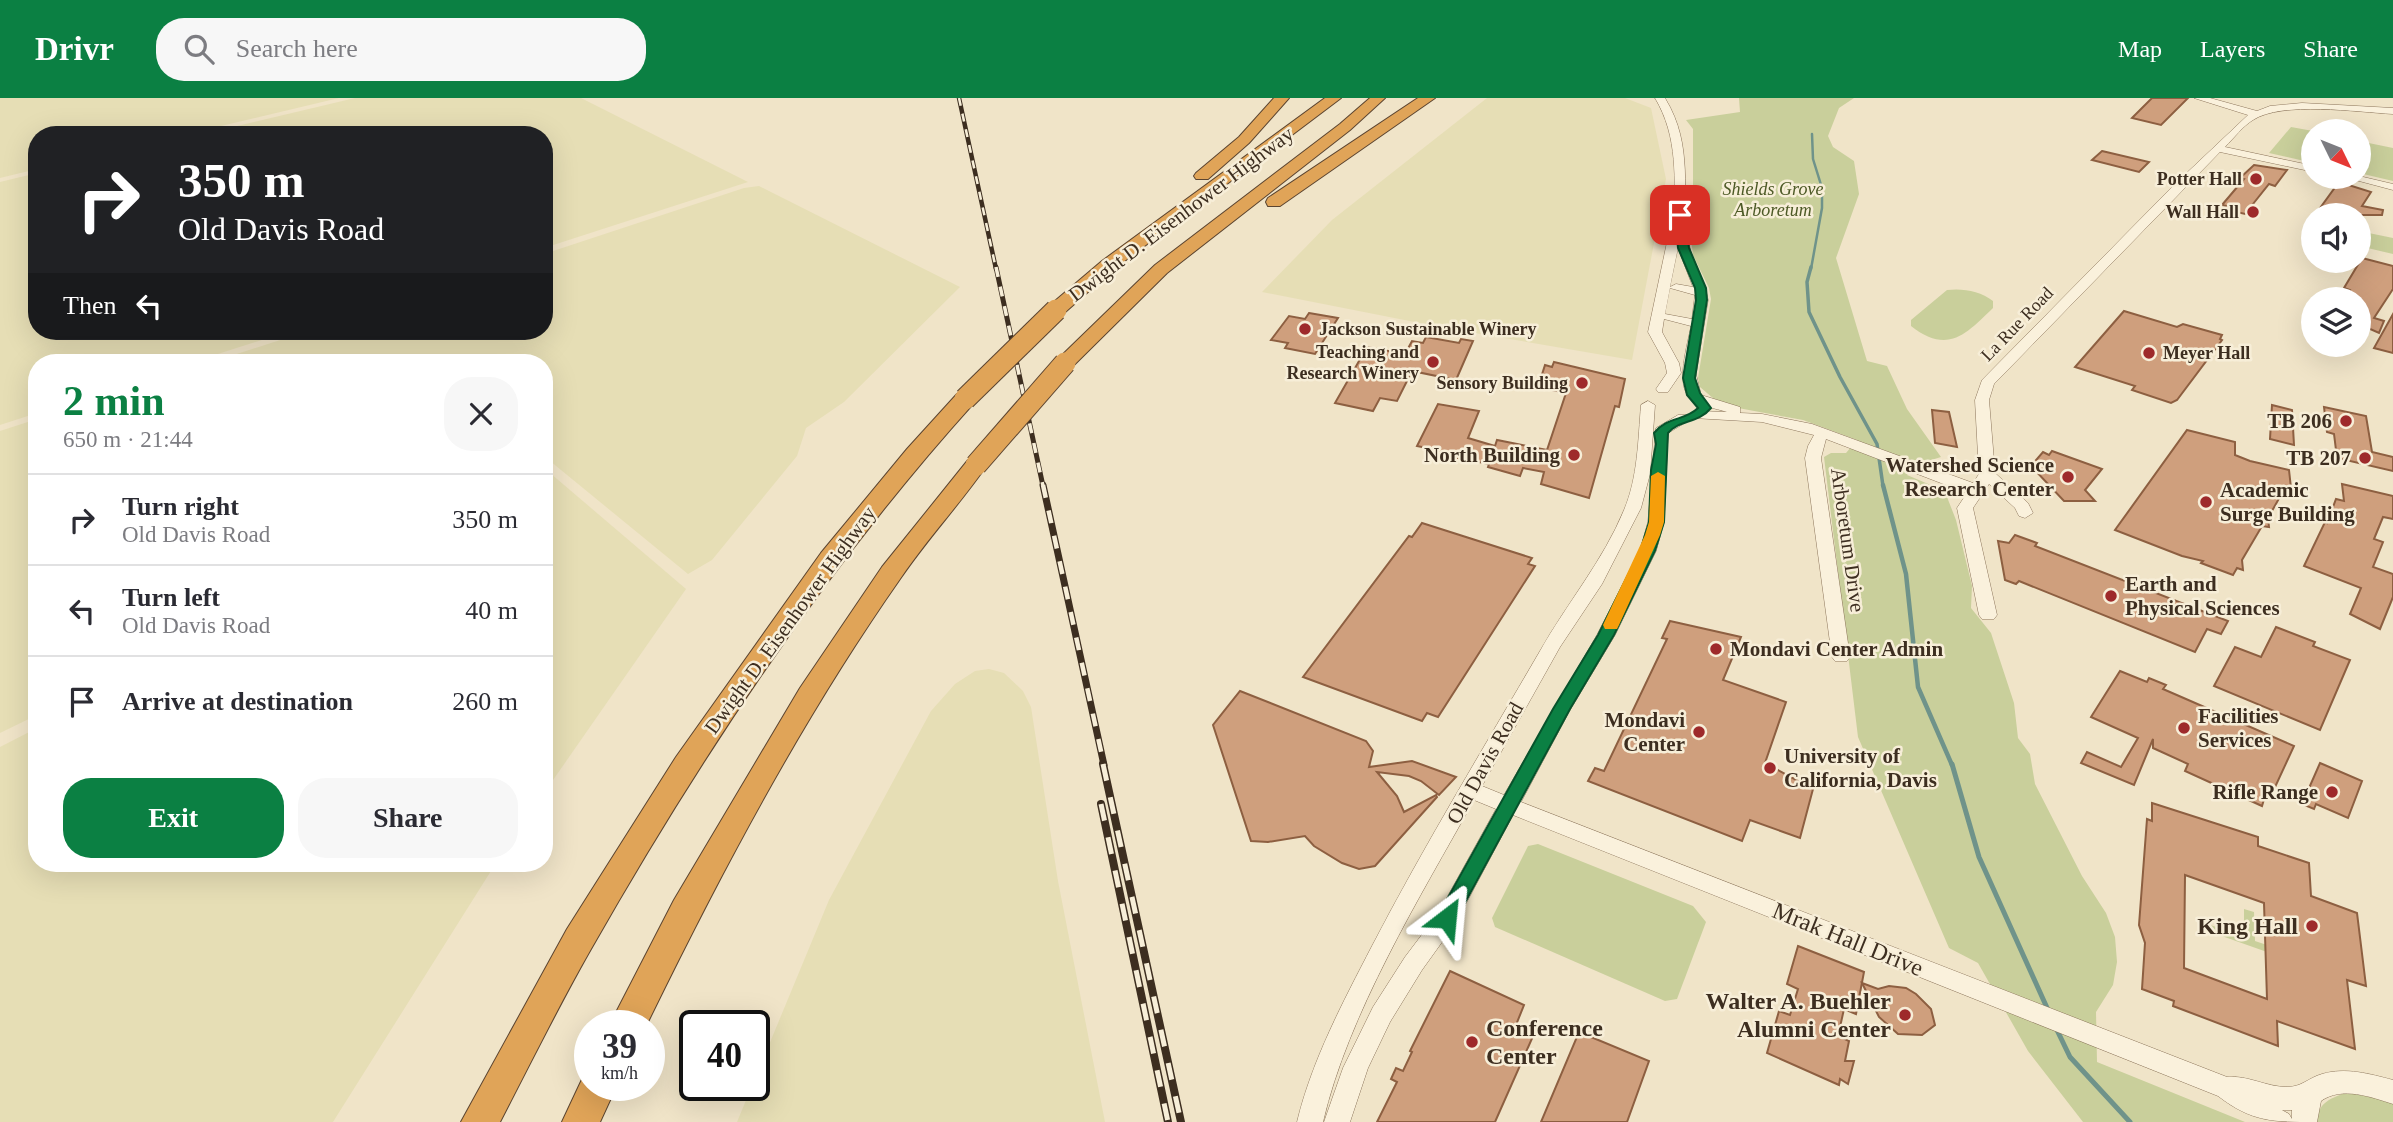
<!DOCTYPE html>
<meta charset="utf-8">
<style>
body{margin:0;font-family:"Times New Roman",serif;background:#f7f7f7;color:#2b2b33;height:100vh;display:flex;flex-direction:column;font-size:26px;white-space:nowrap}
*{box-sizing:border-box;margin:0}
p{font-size:23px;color:#7c7c81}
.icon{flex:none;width:38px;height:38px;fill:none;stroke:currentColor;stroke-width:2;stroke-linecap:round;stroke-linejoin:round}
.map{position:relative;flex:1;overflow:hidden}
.drawer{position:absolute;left:28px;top:256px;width:525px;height:518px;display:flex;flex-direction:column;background:#fff;border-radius:28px;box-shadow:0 7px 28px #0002}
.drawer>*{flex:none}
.banner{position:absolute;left:28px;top:28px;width:525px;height:214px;border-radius:28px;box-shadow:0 7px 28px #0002;background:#202124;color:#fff;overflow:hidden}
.needle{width:46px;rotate:133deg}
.tools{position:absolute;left:2301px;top:21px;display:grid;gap:14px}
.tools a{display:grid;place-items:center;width:70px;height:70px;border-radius:50%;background:#fff;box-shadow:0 7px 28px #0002;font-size:35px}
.speed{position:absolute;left:574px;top:912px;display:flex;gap:14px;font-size:35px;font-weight:700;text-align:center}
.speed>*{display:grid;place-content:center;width:91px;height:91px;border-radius:50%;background:#fff;box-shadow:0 7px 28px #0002;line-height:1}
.speed small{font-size:18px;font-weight:400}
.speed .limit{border:4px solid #111;border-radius:10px;background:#fff;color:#111}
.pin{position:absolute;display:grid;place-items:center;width:60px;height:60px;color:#fff;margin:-30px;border-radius:14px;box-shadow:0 4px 10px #0006}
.me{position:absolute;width:77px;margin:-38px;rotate:29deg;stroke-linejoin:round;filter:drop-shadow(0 0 5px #0008)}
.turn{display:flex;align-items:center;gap:24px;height:147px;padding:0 35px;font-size:32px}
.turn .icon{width:91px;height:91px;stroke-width:2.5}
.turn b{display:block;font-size:49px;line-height:60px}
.then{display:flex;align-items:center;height:66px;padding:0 35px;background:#0003;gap:14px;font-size:26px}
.round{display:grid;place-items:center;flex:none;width:74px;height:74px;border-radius:28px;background:#f7f7f7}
.summary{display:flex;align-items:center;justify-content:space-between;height:119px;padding:0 35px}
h1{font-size:42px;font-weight:800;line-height:52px;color:#0b8043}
.action{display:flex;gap:14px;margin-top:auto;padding:14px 35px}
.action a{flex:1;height:80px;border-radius:28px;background:#0b8043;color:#fff;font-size:28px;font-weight:800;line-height:80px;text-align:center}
.action a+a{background:#f7f7f7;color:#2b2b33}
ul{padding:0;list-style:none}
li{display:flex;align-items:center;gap:21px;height:91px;padding:0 35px;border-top:2px solid #e1e1e2}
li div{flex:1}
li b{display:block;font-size:26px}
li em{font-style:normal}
header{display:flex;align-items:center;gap:42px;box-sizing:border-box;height:98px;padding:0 35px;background:#0b8043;color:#fff}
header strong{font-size:33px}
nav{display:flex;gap:38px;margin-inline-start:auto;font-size:24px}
.search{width:490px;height:63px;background:#f7f7f7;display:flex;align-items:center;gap:18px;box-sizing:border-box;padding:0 24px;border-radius:28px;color:#7c7c81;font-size:26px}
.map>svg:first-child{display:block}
.farmland{fill:#e6deb5}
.green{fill:#c9cf9b}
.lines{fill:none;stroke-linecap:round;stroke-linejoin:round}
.stream-far3{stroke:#6f938a;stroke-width:2.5}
.stream-far2{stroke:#6f938a;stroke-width:3.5}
.stream-far1{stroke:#6f938a;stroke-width:4.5}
.stream{stroke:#6f938a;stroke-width:5}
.building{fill:#cf9f7d;stroke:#8d5f41;stroke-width:2;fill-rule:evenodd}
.minor-casing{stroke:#8d765c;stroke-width:1}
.highway-casing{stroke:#5b4430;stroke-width:2}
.minor{fill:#faf1dc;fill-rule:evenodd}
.highway{fill:#e0a458;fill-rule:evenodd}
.rail-far3-casing{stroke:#3d2e20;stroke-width:4.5}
.rail-far2-casing{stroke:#3d2e20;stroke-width:5}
.rail-far1-casing{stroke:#3d2e20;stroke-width:7}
.rail-casing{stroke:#3d2e20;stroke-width:8}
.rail-far3{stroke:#f7eed8;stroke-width:2.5;stroke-dasharray:8;stroke-linecap:butt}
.rail-far2{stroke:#f7eed8;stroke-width:3.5;stroke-dasharray:10;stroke-linecap:butt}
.rail-far1{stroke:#f7eed8;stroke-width:4.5;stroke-dasharray:13;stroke-linecap:butt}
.rail{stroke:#f7eed8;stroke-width:5;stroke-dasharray:17;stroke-linecap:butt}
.highway-bridge-casing{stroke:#5b4430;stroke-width:23;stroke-linecap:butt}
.highway-bridge{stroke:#e0a458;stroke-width:21}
.route{fill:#0b8043;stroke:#07532c;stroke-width:2}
.slow{fill:#f59e0b}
.poi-dot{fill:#9e2a2b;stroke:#f7eed8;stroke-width:2.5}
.labels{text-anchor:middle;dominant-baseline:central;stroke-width:5;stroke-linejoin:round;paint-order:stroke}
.far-poi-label{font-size:18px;font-weight:bold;fill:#3d2e20;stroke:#f7eed8;text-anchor:end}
.far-park-label{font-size:18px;font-style:italic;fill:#4d5a26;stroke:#f7eed8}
.far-street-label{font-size:18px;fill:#3d2e20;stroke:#f7eed8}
.street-label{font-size:21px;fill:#3d2e20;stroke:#f7eed8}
.poi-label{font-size:21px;font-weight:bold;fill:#3d2e20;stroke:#f7eed8;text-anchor:end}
.near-poi-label{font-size:24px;font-weight:bold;fill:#3d2e20;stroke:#f7eed8;text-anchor:end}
.near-street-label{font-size:24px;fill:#3d2e20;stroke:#f7eed8}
</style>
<header>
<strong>Drivr</strong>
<div class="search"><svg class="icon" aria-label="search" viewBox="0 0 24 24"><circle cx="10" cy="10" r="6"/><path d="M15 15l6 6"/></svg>Search here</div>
<nav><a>Map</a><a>Layers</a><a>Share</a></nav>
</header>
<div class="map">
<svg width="2393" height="1024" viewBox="0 0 2393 1024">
<rect width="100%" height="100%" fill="#f0e4c8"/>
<g class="farmland">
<polygon points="0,0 339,0 183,37 37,37 37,71 0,80"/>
<polygon points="355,0 581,0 748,84 544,150 544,37 199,37"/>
<polygon points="1487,0 1625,0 1651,10 1666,81 1632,262 1440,229 1262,194 1332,122"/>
<polygon points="37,75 37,233 290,233 193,264 37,264 37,315 0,327 0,84"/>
<polygon points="759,88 960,189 844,304 806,330 797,358 712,462 688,476 550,363 544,365 544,264 212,264 308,233 544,233 544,156 744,90"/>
<polygon points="37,321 37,617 0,635 0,333"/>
<polygon points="550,375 686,491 544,695 544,376"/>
<polygon points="989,571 1004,575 1023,593 1031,609 1058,783 1105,1024 737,1024 829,802 931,613 955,586 975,573"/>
<polygon points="37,630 37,765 496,765 333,1024 0,1024 0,649"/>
</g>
<g class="green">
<polygon points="1739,0 1854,0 1839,10 1828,38 1833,49 1854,63 1859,96 1836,160 1867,263 1887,268 1907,311 1941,359 1915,367 1907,377 1933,388 1947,399 1956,422 1972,488 1971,510 1991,535 2014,605 2018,640 2030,656 2035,686 2082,778 2106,815 2115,839 2117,864 2113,887 2096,914 2097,964 2245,1024 2083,1024 2028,953 1978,865 1949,850 1858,639 1824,359 1831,355 1846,355 1857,342 1803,322 1738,310 1714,301 1700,289 1698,280 1711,201 1709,190 1693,157 1690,133 1693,110 1693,31 1686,22 1740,14"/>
<polygon points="2291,29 2313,33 2313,65 2269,55"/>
<polygon points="2359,43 2393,50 2393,83 2359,75"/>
<polygon points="2359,133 2393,140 2393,156 2359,148"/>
<path d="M1947,192c16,-2 33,1 46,11v7c-27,26 -45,47 -82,18v-6z"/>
<polygon points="1538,746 1693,808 1706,824 1677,901 1665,903 1495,829 1492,820 1528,748"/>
<polygon points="2244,811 2254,814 2255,843 2267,847 2267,854 2202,831 2202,824 2244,839"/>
<path d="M2345,995h23l25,8v21h-76c1,-19 12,-23 28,-29z"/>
</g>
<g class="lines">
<polyline class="stream-far3" points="1811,171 1822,110 1822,90 1813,61 1812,36"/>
<polyline class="stream-far2" points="1811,169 1807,184 1809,214 1840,279 1877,346 1883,388"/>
<polyline class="stream-far1" points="1883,387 1906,476 1918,589 1952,667"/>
<g class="stream">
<polyline points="1952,666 1979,759 2048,912"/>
<polyline points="2056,930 2070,959 2130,1024"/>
</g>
</g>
<g class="building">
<polygon points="2152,0 2188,0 2161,27 2132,20"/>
<polygon points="2102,53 2149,64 2139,74 2092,62"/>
<polygon points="2254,67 2287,72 2275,88 2269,86 2245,116 2224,111 2226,108 2222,107 2244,81 2240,80"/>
<polygon points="2339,84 2371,94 2362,108 2383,112 2382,117 2315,117"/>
<polygon points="2362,160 2393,168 2393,191 2374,220 2384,223 2379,235 2359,226 2359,201 2346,201 2350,192 2344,190"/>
<polygon points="2124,213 2177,229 2183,226 2222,237 2220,241 2222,242 2177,302 2171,305 2132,292 2135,288 2075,269"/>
<polygon points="1309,215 1338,220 1315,256 1285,250 1288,245 1271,242 1289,218 1305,221"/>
<polygon points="2393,216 2393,255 2374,250"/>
<polygon points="1426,239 1459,245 1461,241 1473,243 1456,282 1412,273 1397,303 1380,300 1373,313 1335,305 1367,249 1405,256 1412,243 1423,245"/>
<polygon points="1554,264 1625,281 1619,309 1615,308 1589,400 1541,386 1544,374 1523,370 1520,378 1488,369 1489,366 1448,358 1435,354 1437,352 1417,348 1438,306 1479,313 1468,340 1495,348 1497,342 1547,352 1566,295 1538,289 1545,267 1552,269"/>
<polygon points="2272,307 2292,312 2294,347 2270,341"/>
<polygon points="2324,309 2366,318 2372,354 2393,359 2393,373 2337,360 2334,336 2327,334"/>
<polygon points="1932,312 1949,314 1957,349 1935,345"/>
<polygon points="2187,332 2235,344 2235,357 2250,363 2289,372 2291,390 2286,388 2268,420 2269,429 2262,428 2242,462 2243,472 2237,470 2233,477 2201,465 2203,463 2182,458 2115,432"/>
<polygon points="2052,353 2102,371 2085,392 2095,403 2064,403 2031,368 2043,354 2049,357"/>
<polygon points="2342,386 2393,398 2393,421 2383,419 2374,441 2383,444 2373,469 2393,476 2393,499 2380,531 2350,516 2361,490 2304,468 2325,424 2327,425 2336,401 2344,403"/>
<polygon points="1422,425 1532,460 1528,466 1535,468 1438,619 1427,615 1422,623 1303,579 1409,438 1412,439"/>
<polygon points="2015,437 2037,445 2035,448 2228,523 2221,536 2207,531 2195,554 2019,483 2016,486 2005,482 1998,443 2009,445"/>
<polygon points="1670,523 1741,539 1723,582 1786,604 1765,665 1813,691 1800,740 1750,722 1742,743 1588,683 1595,670 1604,673 1667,541 1662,540"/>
<polygon points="2276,529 2315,544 2313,548 2350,562 2320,632 2214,588 2235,549 2261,559"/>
<polygon points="2120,573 2147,584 2149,580 2166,587 2163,591 2294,648 2270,700 2265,698 2262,708 2185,673 2188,666 2153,650 2153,641 2134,687 2081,665 2087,654 2121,669 2138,640 2091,619"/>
<polygon points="1240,593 1366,643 1373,653 1369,669 1412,663 1456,679 1439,697 1421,683 1409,678 1377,674 1397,698 1404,714 1436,697 1437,699 1375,768 1359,771 1342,765 1314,748 1305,738 1268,744 1251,743 1213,627"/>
<polygon points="2320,665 2362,683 2348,720 2316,706 2314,711 2302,706"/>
<path d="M2152,705l106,34v9l51,17 2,33 46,17 9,73 -19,-6 8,69 -78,-28 1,25 -105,-40 1,-5 -32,-12 3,-46 -6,-18 8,-106 5,2zM2185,777l79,28 3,96 -83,-31z"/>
<polygon points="1798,848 1864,874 1856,916 1844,911 1838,938 1849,943 1845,963 1854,963 1848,986 1840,981 1839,987 1767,955 1779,913 1790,917 1798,891 1787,886"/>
<polygon points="1450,873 1524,907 1516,927 1534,936 1495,1024 1377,1024 1397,984 1391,981 1396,970 1403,973 1412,954 1410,953"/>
<polygon points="1862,885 1878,891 1889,888 1906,890 1916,896 1931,911 1935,927 1922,937 1898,936 1879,919"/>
<polygon points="1579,934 1649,963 1627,1024 1541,1024"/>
</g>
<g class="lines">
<g class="minor-casing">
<g id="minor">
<path d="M1655,0h10c30,49 15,94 24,146 3,20 16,37 19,56l-12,74 5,21 39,12v6l22,1 50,10 161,59 6,-9 -4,-74 7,-20 194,-197 72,-68 -54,-17h16l47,13 13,-5 32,-3 91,5v6c-36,-2 -111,-13 -140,6 -10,6 -19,18 -28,27l89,19v6l-94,-20 -226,232 -5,16 6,73 33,30 5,10 -8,5 -6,-2 -4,-8 -26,-24 -16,24 24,107 -3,4h-12l-3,-4 -22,-107 10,-15 -141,-54 -5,19 29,199 -3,4h-12l-3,-4 -27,-199 3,-12 6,-11 -52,-13 -69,-4 -2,-3 7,-4 29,1c-12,-4 -29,-6 -37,-14 -15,-14 -2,-54 1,-72l-27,-7 -2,13 17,31 2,10 -13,19h-10l-2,-3 11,-16 -2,-10 -17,-31 22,-104 5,-3c-1,-46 4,-87 -20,-127zM1678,150l15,39 -17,-3 -6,3zM1670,190l25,7 -3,24 -27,-5z"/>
<polygon points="2359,78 2393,86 2393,92 2344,79"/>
<path d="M1648,303l7,4 -5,69 -9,34 -39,76 -42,63 -78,139 22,9 93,-160 43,-84 8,-29 8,-94 22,-13h10l2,3 -2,3 -20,12 -4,89 -8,29 -41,84 -45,75 -49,92 706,275c21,-2 39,10 60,10 15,0 21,-9 35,-13 24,-7 48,0 71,6v24c-22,-7 -51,-18 -72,-3l-4,21c-45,0 -65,0 -99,-26l-705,-281 -58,109 -33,46 -32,52 -22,46 -18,54h-26l19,-54 30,-61 32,-50 34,-45 57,-103 -22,-9c-54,97 -126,214 -151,322h-26c15,-62 46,-120 75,-176 52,-100 111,-197 168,-295 27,-48 63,-90 84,-141 14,-33 14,-70 17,-105zM2282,1012h10v9l-3,-5z"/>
</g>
</g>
<g class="highway-casing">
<g id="highway">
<polygon points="1274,0 1289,0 1249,45 1208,81 1196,81 1194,78 1196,75 1239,39"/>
<polygon points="1325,0 1341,0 1114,171 1063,216 1049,216 1046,212 1049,208 1102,163"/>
<polygon points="1370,0 1385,0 1350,32 1167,175 1072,269 1058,269 1055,265 1058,261 1155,167 1340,26"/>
<polygon points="1418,0 1435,0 1280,108 1268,108 1266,104 1268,100"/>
<path d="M965,295l8,1 3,5 -3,5c-147,163 -273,353 -382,545 -32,56 -61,115 -91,173h-39l106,-193 109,-172 145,-204 86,-104 50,-55z"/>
<path d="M976,360l8,2 3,5c-27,39 -60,74 -87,114 -98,140 -179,293 -254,447h-37l65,-126 126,-212 82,-121 86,-107z"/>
<polygon points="590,973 590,987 617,987 600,1024 562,1024 585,975"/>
</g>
</g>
<use href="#minor" class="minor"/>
<use href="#highway" class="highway"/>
<g class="rail-far3-casing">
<polyline id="rail-far3" points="959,0 996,171"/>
</g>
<g class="rail-far2-casing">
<polyline id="rail-far2" points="996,169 1043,388"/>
</g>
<g class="rail-far1-casing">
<polyline id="rail-far1" points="1043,387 1104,667"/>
</g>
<g class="rail-casing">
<g id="rail">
<polyline points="1103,666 1181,1024"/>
<polyline points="1101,706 1168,1024"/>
</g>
</g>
<use href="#rail-far3" class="rail-far3"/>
<use href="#rail-far2" class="rail-far2"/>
<use href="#rail-far1" class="rail-far1"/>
<use href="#rail" class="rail"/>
<g class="highway-bridge-casing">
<g id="highway-bridge">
<polyline points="965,301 1056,212"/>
<polyline points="976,367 1065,265"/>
</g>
</g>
<use href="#highway-bridge" class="highway-bridge"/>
</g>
<path class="route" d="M1680,114l5,3 4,33 17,40 1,12 -12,78 5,15 11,15c-13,16 -31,11 -43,25l-4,89 -9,29 -41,84 -44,74 -116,214 -7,3 -7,-3 -3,-5 3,-6 113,-203 45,-74 42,-84 9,-29 2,-52 5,-26 -2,-11c14,-17 31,-12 44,-25l-11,-13 -4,-17 13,-78 -1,-12 -17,-40 -3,-33z"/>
<polygon class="slow" points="1658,374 1665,378 1664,424 1660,437 1619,527 1617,531 1605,531 1603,527 1645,437 1649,424 1651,378"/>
<g class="poi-dot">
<circle cx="2256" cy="81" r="7"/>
<circle cx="2253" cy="114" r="7"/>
<circle cx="1305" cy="231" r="7"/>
<circle cx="2149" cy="255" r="7"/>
<circle cx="1433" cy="264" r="7"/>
<circle cx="1582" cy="285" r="7"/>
<circle cx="2346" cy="323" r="7"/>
<circle cx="1574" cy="357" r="7"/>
<circle cx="2365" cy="360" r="7"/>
<circle cx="2068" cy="379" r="7"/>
<circle cx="2206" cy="404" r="7"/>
<circle cx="2111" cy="498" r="7"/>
<circle cx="1716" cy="551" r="7"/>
<circle cx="2184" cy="630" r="7"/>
<circle cx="1699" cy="634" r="7"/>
<circle cx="1770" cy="670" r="7"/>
<circle cx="2332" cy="694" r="7"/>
<circle cx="2312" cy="828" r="7"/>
<circle cx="1905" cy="917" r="7"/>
<circle cx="1472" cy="944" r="7"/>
</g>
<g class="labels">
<g class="far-poi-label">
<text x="2242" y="81">Potter Hall</text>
<text x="2239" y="114">Wall Hall</text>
<text x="1319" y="231" text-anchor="start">Jackson Sustainable Winery</text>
<text x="1419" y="254">Teaching and<tspan x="1419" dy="21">Research Winery</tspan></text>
<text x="2163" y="255" text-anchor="start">Meyer Hall</text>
<text x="1568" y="285">Sensory Building</text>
</g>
<g class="far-park-label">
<text x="1773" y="91">Shields Grove<tspan x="1773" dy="21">Arboretum</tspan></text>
</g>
<g class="far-street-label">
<text transform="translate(2017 226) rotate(-46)">La Rue Road</text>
</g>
<g class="street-label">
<text transform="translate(1181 116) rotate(-37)">Dwight D. Eisenhower Highway</text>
<text transform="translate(1848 442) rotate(82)">Arboretum Drive</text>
<text transform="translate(790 522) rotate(-54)">Dwight D. Eisenhower Highway</text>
<text transform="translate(1485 665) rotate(-61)">Old Davis Road</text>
</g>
<g class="poi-label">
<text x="2332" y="323">TB 206</text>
<text x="1560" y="357">North Building</text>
<text x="2351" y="360">TB 207</text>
<text x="2054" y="367">Watershed Science<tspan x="2054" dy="24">Research Center</tspan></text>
<text x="2220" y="392" text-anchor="start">Academic<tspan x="2220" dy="24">Surge Building</tspan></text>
<text x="2125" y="486" text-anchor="start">Earth and<tspan x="2125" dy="24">Physical Sciences</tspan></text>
<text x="1730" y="551" text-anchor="start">Mondavi Center Admin</text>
<text x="2198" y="618" text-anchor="start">Facilities<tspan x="2198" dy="24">Services</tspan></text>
<text x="1685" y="622">Mondavi<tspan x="1685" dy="24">Center</tspan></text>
<text x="1784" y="658" text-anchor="start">University of<tspan x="1784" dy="24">California, Davis</tspan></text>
<text x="2318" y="694">Rifle Range</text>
</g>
<g class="near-poi-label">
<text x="2298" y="828">King Hall</text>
<text x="1891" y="903">Walter A. Buehler<tspan x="1891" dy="28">Alumni Center</tspan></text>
<text x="1486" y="930" text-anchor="start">Conference<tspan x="1486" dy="28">Center</tspan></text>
</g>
<g class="near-street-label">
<text transform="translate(1848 841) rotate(22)">Mrak Hall Drive</text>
</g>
</g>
</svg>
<div class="tools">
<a><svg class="needle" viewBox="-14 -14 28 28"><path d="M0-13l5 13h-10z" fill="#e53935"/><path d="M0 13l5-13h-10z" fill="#7c7c81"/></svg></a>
<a><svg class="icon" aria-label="sound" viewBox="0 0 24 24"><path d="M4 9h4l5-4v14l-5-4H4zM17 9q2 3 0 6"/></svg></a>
<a><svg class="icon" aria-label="layers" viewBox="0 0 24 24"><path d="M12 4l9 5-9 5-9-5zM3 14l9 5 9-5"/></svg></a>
</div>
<div class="speed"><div>39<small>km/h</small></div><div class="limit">40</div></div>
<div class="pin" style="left:1680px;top:117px;background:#d93025"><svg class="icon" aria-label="arrive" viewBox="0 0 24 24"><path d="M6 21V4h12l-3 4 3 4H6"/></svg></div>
<svg class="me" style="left:1447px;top:820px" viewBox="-20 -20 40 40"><path d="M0-17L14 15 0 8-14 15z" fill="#0b8043" stroke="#fff" stroke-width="4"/></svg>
<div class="banner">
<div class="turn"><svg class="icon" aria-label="right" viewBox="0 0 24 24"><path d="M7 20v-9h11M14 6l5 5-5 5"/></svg><div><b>350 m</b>Old Davis Road</div></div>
<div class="then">Then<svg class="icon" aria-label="left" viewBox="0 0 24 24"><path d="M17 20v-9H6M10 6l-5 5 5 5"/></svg></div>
</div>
<section class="drawer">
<div class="summary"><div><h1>2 min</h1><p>650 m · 21:44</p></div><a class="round"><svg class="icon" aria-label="close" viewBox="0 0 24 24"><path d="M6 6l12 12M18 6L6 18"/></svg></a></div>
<ul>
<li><svg class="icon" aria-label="right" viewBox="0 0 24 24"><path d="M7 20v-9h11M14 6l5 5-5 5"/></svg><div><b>Turn right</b><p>Old Davis Road</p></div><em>350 m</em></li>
<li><svg class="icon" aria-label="left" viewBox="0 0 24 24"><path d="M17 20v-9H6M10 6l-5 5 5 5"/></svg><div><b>Turn left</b><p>Old Davis Road</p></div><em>40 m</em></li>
<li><svg class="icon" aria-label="arrive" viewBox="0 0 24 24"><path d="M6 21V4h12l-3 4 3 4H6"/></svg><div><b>Arrive at destination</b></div><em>260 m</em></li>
</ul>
<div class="action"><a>Exit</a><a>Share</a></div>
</section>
</div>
